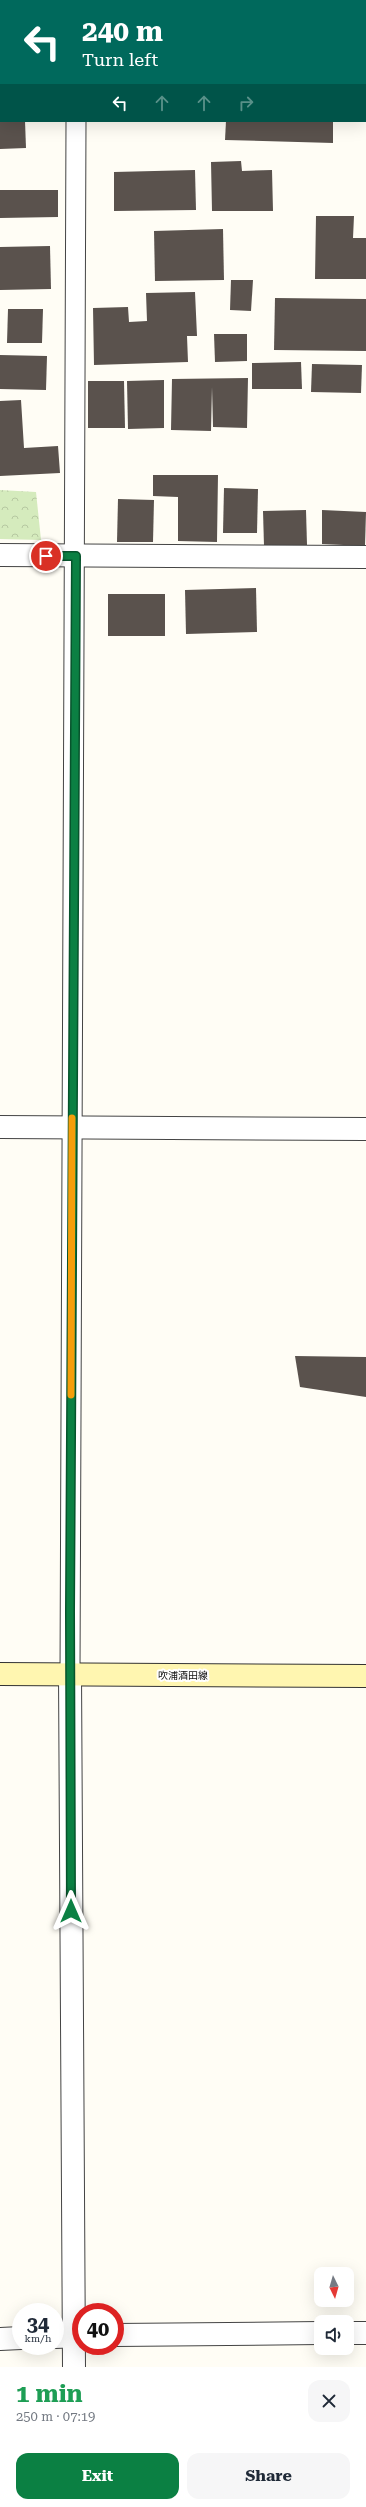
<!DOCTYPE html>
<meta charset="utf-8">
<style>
body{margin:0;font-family:"Roboto Serif","Noto Sans JP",serif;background:#f6f6f7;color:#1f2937;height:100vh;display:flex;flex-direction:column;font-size:15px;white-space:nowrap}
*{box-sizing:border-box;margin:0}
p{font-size:13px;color:#747a83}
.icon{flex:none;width:22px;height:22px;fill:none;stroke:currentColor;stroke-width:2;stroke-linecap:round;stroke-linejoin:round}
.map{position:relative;height:2367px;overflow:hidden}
.sheet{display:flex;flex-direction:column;background:#fff;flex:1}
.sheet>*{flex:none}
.guide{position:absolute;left:0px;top:0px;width:366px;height:122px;box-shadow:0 4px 16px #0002;background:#00695c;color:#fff;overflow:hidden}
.needle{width:26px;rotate:175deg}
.tools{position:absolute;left:314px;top:2267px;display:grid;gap:8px}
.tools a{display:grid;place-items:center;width:40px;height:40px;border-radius:8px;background:#fff;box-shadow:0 4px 16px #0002;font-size:20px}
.speed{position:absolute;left:12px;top:2303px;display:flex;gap:8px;font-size:20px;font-weight:700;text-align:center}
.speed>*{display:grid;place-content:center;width:52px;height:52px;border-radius:50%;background:#fff;box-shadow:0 4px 16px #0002;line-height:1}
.speed small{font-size:10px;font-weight:400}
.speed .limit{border:6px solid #d22;background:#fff;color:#111}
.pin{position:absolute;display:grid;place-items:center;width:34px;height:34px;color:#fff;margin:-17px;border:2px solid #fff;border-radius:50%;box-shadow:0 1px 4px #0007}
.me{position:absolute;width:44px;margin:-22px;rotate:0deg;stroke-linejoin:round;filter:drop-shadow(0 0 3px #0008)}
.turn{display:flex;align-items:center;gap:14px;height:84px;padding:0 16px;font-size:18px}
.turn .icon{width:52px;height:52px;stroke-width:2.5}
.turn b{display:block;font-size:28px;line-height:34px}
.lanes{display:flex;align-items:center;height:38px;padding:0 16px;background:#0003;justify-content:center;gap:20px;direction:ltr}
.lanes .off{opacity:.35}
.round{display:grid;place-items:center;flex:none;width:42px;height:42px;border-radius:12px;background:#f6f6f7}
.summary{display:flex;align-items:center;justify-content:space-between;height:68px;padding:0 16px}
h1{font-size:24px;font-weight:700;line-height:30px;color:#1e9e55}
.action{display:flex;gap:8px;margin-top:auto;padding:8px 16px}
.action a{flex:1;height:46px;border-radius:12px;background:#0b8043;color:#fff;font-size:16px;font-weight:700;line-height:46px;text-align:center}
.action a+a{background:#f6f6f7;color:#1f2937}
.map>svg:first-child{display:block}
.park{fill:url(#park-crowns)}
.building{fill:#5a524d}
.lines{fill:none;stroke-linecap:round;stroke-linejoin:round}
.service-casing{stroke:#444;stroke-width:21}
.minor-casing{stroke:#444;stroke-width:24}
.tertiary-casing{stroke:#444;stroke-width:24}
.secondary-casing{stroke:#333;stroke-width:24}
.service{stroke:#fff;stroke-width:19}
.minor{stroke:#fff;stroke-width:22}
.tertiary{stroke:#fff;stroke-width:22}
.secondary{stroke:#fff6b0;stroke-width:22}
.route-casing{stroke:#07532c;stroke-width:10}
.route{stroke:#0b8043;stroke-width:7}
.slow{stroke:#f59e0b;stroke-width:7}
.labels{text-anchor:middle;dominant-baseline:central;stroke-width:4;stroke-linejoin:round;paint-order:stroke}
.street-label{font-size:10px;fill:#111;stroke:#fff}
</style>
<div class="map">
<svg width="366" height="2367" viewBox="0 0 366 2367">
<defs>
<pattern id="park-crowns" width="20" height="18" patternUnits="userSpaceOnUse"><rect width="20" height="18" fill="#d5ebbd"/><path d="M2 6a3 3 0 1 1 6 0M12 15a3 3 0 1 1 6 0" fill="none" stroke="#b6c8a1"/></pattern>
</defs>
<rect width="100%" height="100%" fill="#fffdf5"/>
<polygon class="park" points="0,490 36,492 41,540 0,539"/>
<g class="building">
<polygon points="0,121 25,121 26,148 0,149"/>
<polygon points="226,121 333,121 333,143 225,140"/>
<polygon points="241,161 242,171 272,170 273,211 212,211 211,162"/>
<polygon points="195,170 196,210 114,211 114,172"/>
<polygon points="0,190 58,190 58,217 0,218"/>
<polygon points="316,216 354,216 353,238 366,238 366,279 315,279"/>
<polygon points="223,229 224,280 155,281 154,231"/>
<polygon points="50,246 51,289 0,290 0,247"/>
<polygon points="231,280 253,280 251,311 230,310"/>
<polygon points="195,292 197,336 187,336 188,362 94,365 93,308 128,307 129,322 147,321 146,293"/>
<polygon points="275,298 366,299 366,351 274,350"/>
<polygon points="8,309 43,309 42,343 7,343"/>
<polygon points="214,334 247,334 247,361 215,362"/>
<polygon points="0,355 47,356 46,390 0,389"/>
<polygon points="301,362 302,389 252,389 252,363"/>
<polygon points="312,364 362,365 361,393 311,392"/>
<polygon points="248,378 247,428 213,427 212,387 211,431 171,430 172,379"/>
<polygon points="164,380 164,428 128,429 127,381"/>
<polygon points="88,381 124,381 125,428 88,428"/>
<polygon points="21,400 24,448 58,446 60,473 0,476 0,401"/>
<polygon points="153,475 218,475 217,542 178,541 178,497 153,496"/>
<polygon points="224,488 258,489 257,533 223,533"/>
<polygon points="118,499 154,500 153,542 117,542"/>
<polygon points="306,510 307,545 264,546 263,511"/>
<polygon points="322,510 366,512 365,546 322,544"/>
<polygon points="256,588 257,632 186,634 185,590"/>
<rect x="108" y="594" width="57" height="42"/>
<polygon points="295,1356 366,1357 366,1397 300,1387"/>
</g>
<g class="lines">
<g class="service-casing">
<g id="service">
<polyline points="76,1 76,0"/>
<polyline points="70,1674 76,121"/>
</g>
</g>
<g class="minor-casing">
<g id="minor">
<polyline points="0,555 366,557"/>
<polyline points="0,1127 366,1129"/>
<polyline points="347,2333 366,2333"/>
<polyline points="115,2335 321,2333"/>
<polyline points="55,2337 81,2336"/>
<polyline points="0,2339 21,2338"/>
</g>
</g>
<g class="tertiary-casing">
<polyline id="tertiary" points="70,1674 74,2367"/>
</g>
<g class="secondary-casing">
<polyline id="secondary" points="0,1674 366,1676"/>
</g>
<use href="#service" class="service"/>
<use href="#minor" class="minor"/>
<use href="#tertiary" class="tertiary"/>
<use href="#secondary" class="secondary"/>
</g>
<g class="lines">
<g class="route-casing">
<polyline id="route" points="46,556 76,556 70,1612 71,1911"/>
</g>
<use href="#route" class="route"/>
<polyline class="slow" points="71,1395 72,1118"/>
</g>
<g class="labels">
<g class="street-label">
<text x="183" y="1675">吹浦酒田線</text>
</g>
</g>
</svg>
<div class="tools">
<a><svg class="needle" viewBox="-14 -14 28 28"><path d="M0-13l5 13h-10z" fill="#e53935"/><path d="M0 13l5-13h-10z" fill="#747a83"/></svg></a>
<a><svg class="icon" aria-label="sound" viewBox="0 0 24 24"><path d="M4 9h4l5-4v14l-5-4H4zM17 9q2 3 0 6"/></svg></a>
</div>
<div class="speed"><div>34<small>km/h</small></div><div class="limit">40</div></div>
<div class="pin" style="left:46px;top:556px;background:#d93025"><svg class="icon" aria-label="arrive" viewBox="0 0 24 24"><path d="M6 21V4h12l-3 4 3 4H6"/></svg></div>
<svg class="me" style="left:71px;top:1911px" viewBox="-20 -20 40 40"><path d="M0-17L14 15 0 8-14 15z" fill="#0b8043" stroke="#fff" stroke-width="4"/></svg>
<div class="guide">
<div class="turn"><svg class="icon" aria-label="left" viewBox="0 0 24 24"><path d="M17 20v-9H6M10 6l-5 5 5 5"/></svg><div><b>240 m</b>Turn left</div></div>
<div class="lanes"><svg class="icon" aria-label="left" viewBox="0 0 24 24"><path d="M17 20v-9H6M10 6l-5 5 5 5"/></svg><svg class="icon off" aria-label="ahead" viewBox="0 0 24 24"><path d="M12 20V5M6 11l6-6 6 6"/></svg><svg class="icon off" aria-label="ahead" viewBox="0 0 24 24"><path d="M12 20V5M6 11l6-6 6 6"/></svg><svg class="icon off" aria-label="right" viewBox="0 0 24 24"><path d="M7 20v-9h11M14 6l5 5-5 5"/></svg></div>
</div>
</div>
<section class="sheet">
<div class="summary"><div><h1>1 min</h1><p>250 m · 07:19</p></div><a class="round"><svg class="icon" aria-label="close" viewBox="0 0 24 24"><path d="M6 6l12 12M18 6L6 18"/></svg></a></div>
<div class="action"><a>Exit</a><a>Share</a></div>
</section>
